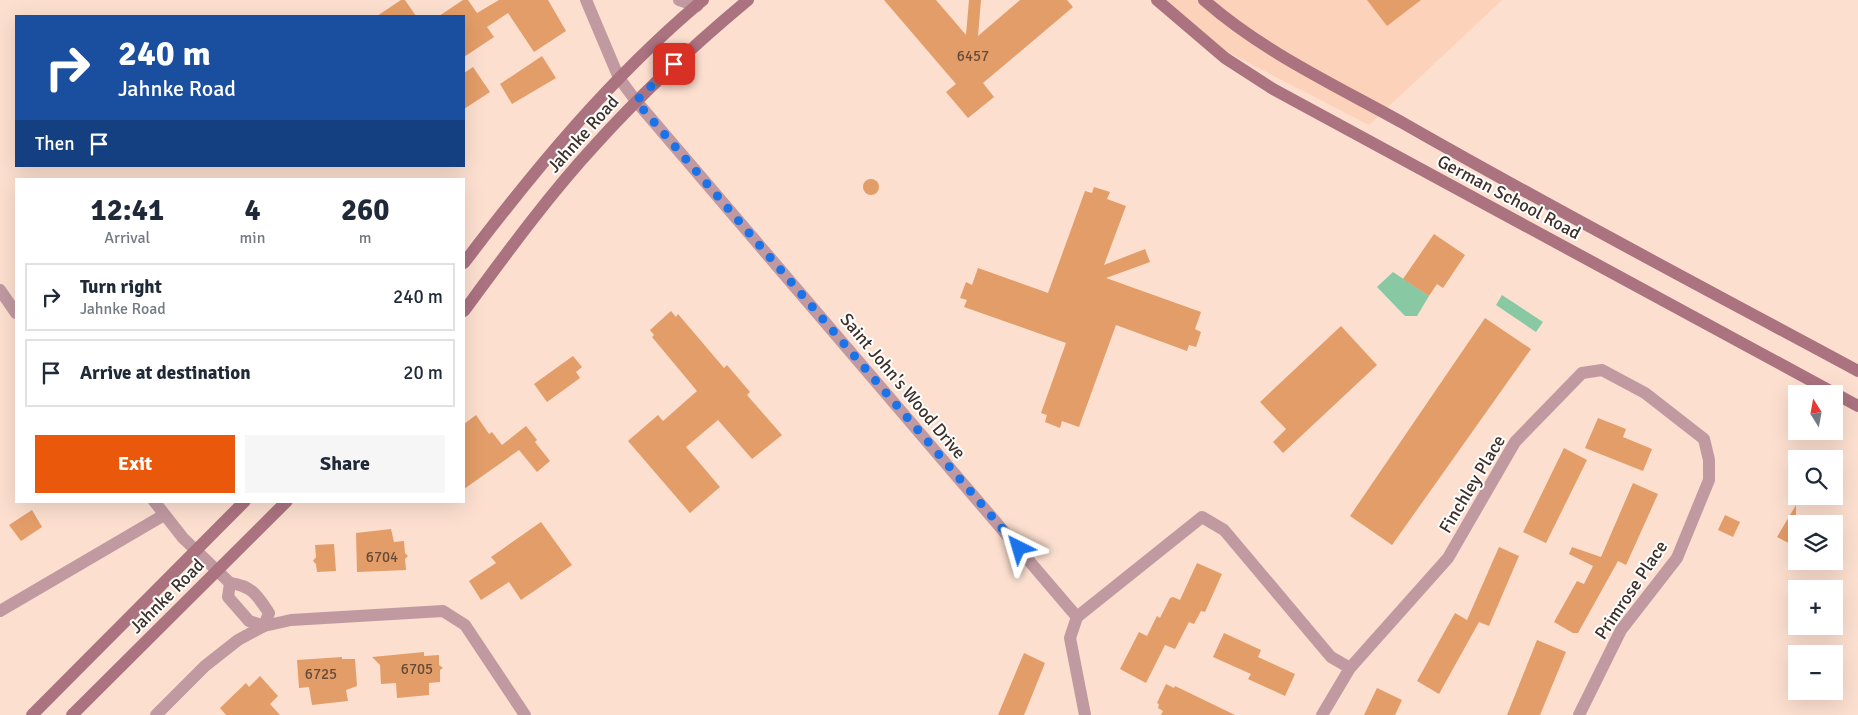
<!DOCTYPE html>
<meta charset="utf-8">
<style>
body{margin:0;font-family:Signika,sans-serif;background:#f6f6f7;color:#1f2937;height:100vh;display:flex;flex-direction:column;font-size:19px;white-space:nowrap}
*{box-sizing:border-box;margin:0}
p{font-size:16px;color:#747a83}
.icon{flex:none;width:28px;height:28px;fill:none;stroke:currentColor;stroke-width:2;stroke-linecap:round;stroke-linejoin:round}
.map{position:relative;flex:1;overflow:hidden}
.side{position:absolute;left:15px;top:178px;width:450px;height:325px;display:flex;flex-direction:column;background:#fff;border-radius:0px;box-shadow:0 5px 20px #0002}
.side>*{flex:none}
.banner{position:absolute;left:15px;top:15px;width:450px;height:152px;border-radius:0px;box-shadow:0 5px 20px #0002;background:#1a4fa0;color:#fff;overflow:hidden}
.needle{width:32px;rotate:349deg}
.controls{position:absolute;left:1788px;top:385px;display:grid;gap:10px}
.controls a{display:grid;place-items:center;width:55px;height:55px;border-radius:0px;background:#fff;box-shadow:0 5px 20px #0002;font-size:25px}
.pin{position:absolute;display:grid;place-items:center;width:42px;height:42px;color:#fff;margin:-21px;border-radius:10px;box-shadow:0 2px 8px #0006}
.me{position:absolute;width:55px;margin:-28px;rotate:320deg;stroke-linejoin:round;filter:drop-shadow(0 0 4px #0008)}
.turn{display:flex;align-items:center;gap:18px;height:105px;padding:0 20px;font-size:22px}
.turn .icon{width:65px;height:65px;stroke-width:2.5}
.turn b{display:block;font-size:35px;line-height:42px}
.then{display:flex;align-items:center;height:48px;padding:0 20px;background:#0003;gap:10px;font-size:19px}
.eta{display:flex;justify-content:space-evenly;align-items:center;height:85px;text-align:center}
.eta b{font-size:30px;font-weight:700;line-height:35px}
.button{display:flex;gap:10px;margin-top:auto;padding:10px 20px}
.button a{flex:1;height:58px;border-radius:0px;background:#ea580c;color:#fff;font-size:20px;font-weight:700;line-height:58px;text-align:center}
.button a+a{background:#f6f6f7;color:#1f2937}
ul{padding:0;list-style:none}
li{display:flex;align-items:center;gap:15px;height:68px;margin:0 10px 8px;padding:0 10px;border:2px solid #e0e1e3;border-radius:0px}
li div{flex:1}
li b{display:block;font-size:19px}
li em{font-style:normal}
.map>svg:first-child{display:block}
.built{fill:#fdd2ba}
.green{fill:#88c9a4}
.building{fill:#e39d68}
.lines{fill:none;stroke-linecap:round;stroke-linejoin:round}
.street{stroke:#c099a1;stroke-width:12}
.secondary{stroke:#ab7280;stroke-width:12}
.route{stroke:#1a73e8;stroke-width:9;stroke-dasharray:0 16.2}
.labels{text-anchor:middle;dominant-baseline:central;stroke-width:4;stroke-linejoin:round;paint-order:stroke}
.number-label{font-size:15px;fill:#674b38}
.street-label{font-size:18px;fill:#3e3028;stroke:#fff}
</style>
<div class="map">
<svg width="1858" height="715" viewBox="0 0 1858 715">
<rect width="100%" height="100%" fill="#fcdfcf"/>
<polygon class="built" points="1158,0 1502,0 1369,125 1198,37"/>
<g class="green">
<polygon points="1393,272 1429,296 1417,316 1405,316 1377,287"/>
<polygon points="1502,295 1543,322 1536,332 1496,305"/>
</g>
<g class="building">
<polygon points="401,0 405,0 416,16 377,16"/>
<polygon points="463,0 468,0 477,13 499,0 548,0 566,31 534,52 508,13 487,27 494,37 464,57 464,16 439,16"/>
<polygon points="884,0 936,0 966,35 969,0 981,0 978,36 1020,0 1067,0 1073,7 983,83 994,97 968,118 946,92 956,84"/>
<polygon points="1367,0 1421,0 1387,26"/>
<polygon points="542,56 556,78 512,104 500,84"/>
<polygon points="473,67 490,92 464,109 464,73"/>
<circle cx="871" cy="187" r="8"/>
<polygon points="1094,187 1110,192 1107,199 1126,206 1104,265 1145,249 1150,262 1106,278 1201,312 1195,329 1201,332 1196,347 1189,345 1187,351 1116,325 1079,427 1062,421 1060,428 1045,422 1047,415 1041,413 1066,343 964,307 967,300 960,298 966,282 972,285 978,268 1048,293 1085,191 1092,193"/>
<polygon points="1434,234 1465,255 1443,288 1437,284 1429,296 1403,279"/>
<polygon points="671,311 676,317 678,314 724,368 727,365 750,392 747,395 782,435 752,459 718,420 686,447 720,487 690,513 628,441 658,415 663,421 697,391 652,337 654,335 650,330"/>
<polygon points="1485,318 1531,349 1392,545 1350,516"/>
<polygon points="1341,326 1377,365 1283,453 1273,442 1286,429 1260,402"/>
<polygon points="573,356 582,367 576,372 580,378 547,402 534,384"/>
<polygon points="476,415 489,434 492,432 502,445 526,426 537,440 535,442 550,461 537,472 519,450 464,489 464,424"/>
<polygon points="1598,418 1626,429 1623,437 1652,449 1643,471 1585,448"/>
<polygon points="1564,448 1587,460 1546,543 1523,532"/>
<polygon points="1633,483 1658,494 1626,565 1618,561 1578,633 1573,633 1554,622 1577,581 1584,584 1593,566 1569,554 1572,547 1601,557"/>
<polygon points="1796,505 1796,547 1777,537"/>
<polygon points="32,510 42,527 21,541 9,525"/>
<polygon points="1725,515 1740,522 1733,537 1718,530"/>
<polygon points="541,522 572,565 521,600 509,582 481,600 469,581 496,563 491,557"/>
<polygon points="391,529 394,542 404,541 405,553 408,556 405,559 406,570 357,572 356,533"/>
<polygon points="334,544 336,571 317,572 316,564 313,561 316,557 315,545"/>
<polygon points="1499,547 1519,556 1489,626 1479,622 1439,694 1417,681 1455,613 1467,620"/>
<polygon points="1197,563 1222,574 1205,612 1201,611 1194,624 1189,622 1175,649 1165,645 1146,683 1120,669 1139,632 1147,636 1157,616 1160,618 1170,598 1173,597 1180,600"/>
<polygon points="1224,633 1261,650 1258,657 1295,674 1285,696 1248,679 1251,674 1213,657"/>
<polygon points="1537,640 1566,652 1540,715 1507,715"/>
<polygon points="424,652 424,656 439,655 439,665 443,668 440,670 440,682 429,683 429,695 397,698 396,683 381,684 380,665 372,657"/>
<polygon points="1024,653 1045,663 1031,698 1024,715 998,715"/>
<polygon points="342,657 342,659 355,659 357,686 346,690 348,701 312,705 309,687 299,688 297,660"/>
<polygon points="260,676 278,696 270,704 280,715 226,715 220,708 246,683 249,687"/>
<polygon points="1166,684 1174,688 1175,686 1235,715 1161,715 1163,711 1158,708 1159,704 1157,703"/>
<polygon points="1377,688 1402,700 1395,715 1364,715"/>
</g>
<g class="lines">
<g class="street">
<polyline points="586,0 619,78 636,101 1077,617 1070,638 1085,715"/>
<polyline points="679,0 697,6"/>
<polyline points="0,290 16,313"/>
<polyline points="154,501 183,538 230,583"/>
<path d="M230,583c22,3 27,12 39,30l-5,13 -15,-5 -21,-24z"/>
<polyline points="0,611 164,515"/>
<polyline points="1077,617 1202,517 1224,530 1331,657 1350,668"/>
<polyline points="156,715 205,666 238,640 264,626 291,620 443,611 465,625 525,715"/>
<polyline points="1322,715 1350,668 1448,558 1515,442 1582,373 1602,370 1645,393 1704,439 1709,460 1709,480 1677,558 1621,630 1579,715"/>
</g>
<g class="secondary">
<polyline points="1157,0 1225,58 1273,89 1858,406"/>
<path d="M1204,0c59,52 131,85 199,123 150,86 303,166 455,248"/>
<path d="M464,263c72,-95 147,-186 239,-263"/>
<path d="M464,311c42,-57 84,-115 132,-167 47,-52 98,-99 152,-144"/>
<polyline points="32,715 245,501"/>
<polyline points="72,715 287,501"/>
</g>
</g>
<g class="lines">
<polyline class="route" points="674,64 636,101 1019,548"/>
</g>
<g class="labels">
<g class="number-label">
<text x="973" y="56">6457</text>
<text x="382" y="557">6704</text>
<text x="417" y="669">6705</text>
<text x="321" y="674">6725</text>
</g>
<g class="street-label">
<text transform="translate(583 134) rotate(-48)">Jahnke Road</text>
<text transform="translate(1509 197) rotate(28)">German School Road</text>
<text transform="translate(903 386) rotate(50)">Saint John's Wood Drive</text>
<text transform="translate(1472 484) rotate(-59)">Finchley Place</text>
<text transform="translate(1631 590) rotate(-56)">Primrose Place</text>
<text transform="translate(167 596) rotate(-45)">Jahnke Road</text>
</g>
</g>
</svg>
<div class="controls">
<a><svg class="needle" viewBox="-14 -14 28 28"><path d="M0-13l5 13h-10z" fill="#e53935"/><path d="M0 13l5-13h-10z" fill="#747a83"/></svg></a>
<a><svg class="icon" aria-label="search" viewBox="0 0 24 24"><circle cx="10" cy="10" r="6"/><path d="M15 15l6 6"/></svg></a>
<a><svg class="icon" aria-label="layers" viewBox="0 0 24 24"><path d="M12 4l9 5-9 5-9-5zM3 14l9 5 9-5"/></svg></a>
<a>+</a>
<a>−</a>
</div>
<div class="pin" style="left:674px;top:64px;background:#d93025"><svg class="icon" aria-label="arrive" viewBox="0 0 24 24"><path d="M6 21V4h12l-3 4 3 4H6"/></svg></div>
<svg class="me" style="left:1019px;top:548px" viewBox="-20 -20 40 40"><path d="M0-17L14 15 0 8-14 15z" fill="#1a73e8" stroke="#fff" stroke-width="4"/></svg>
<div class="banner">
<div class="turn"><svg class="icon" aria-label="right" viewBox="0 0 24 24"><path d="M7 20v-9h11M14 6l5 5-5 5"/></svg><div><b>240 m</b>Jahnke Road</div></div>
<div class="then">Then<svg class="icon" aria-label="arrive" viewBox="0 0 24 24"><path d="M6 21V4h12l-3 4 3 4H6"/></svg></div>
</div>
<section class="side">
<div class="eta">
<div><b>12:41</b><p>Arrival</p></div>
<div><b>4</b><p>min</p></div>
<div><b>260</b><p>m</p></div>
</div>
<ul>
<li><svg class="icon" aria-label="right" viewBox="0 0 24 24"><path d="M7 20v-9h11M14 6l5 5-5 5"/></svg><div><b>Turn right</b><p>Jahnke Road</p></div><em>240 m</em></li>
<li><svg class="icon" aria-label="arrive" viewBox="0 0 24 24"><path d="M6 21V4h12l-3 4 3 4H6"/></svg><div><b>Arrive at destination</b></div><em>20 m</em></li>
</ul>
<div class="button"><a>Exit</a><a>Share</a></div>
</section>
</div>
